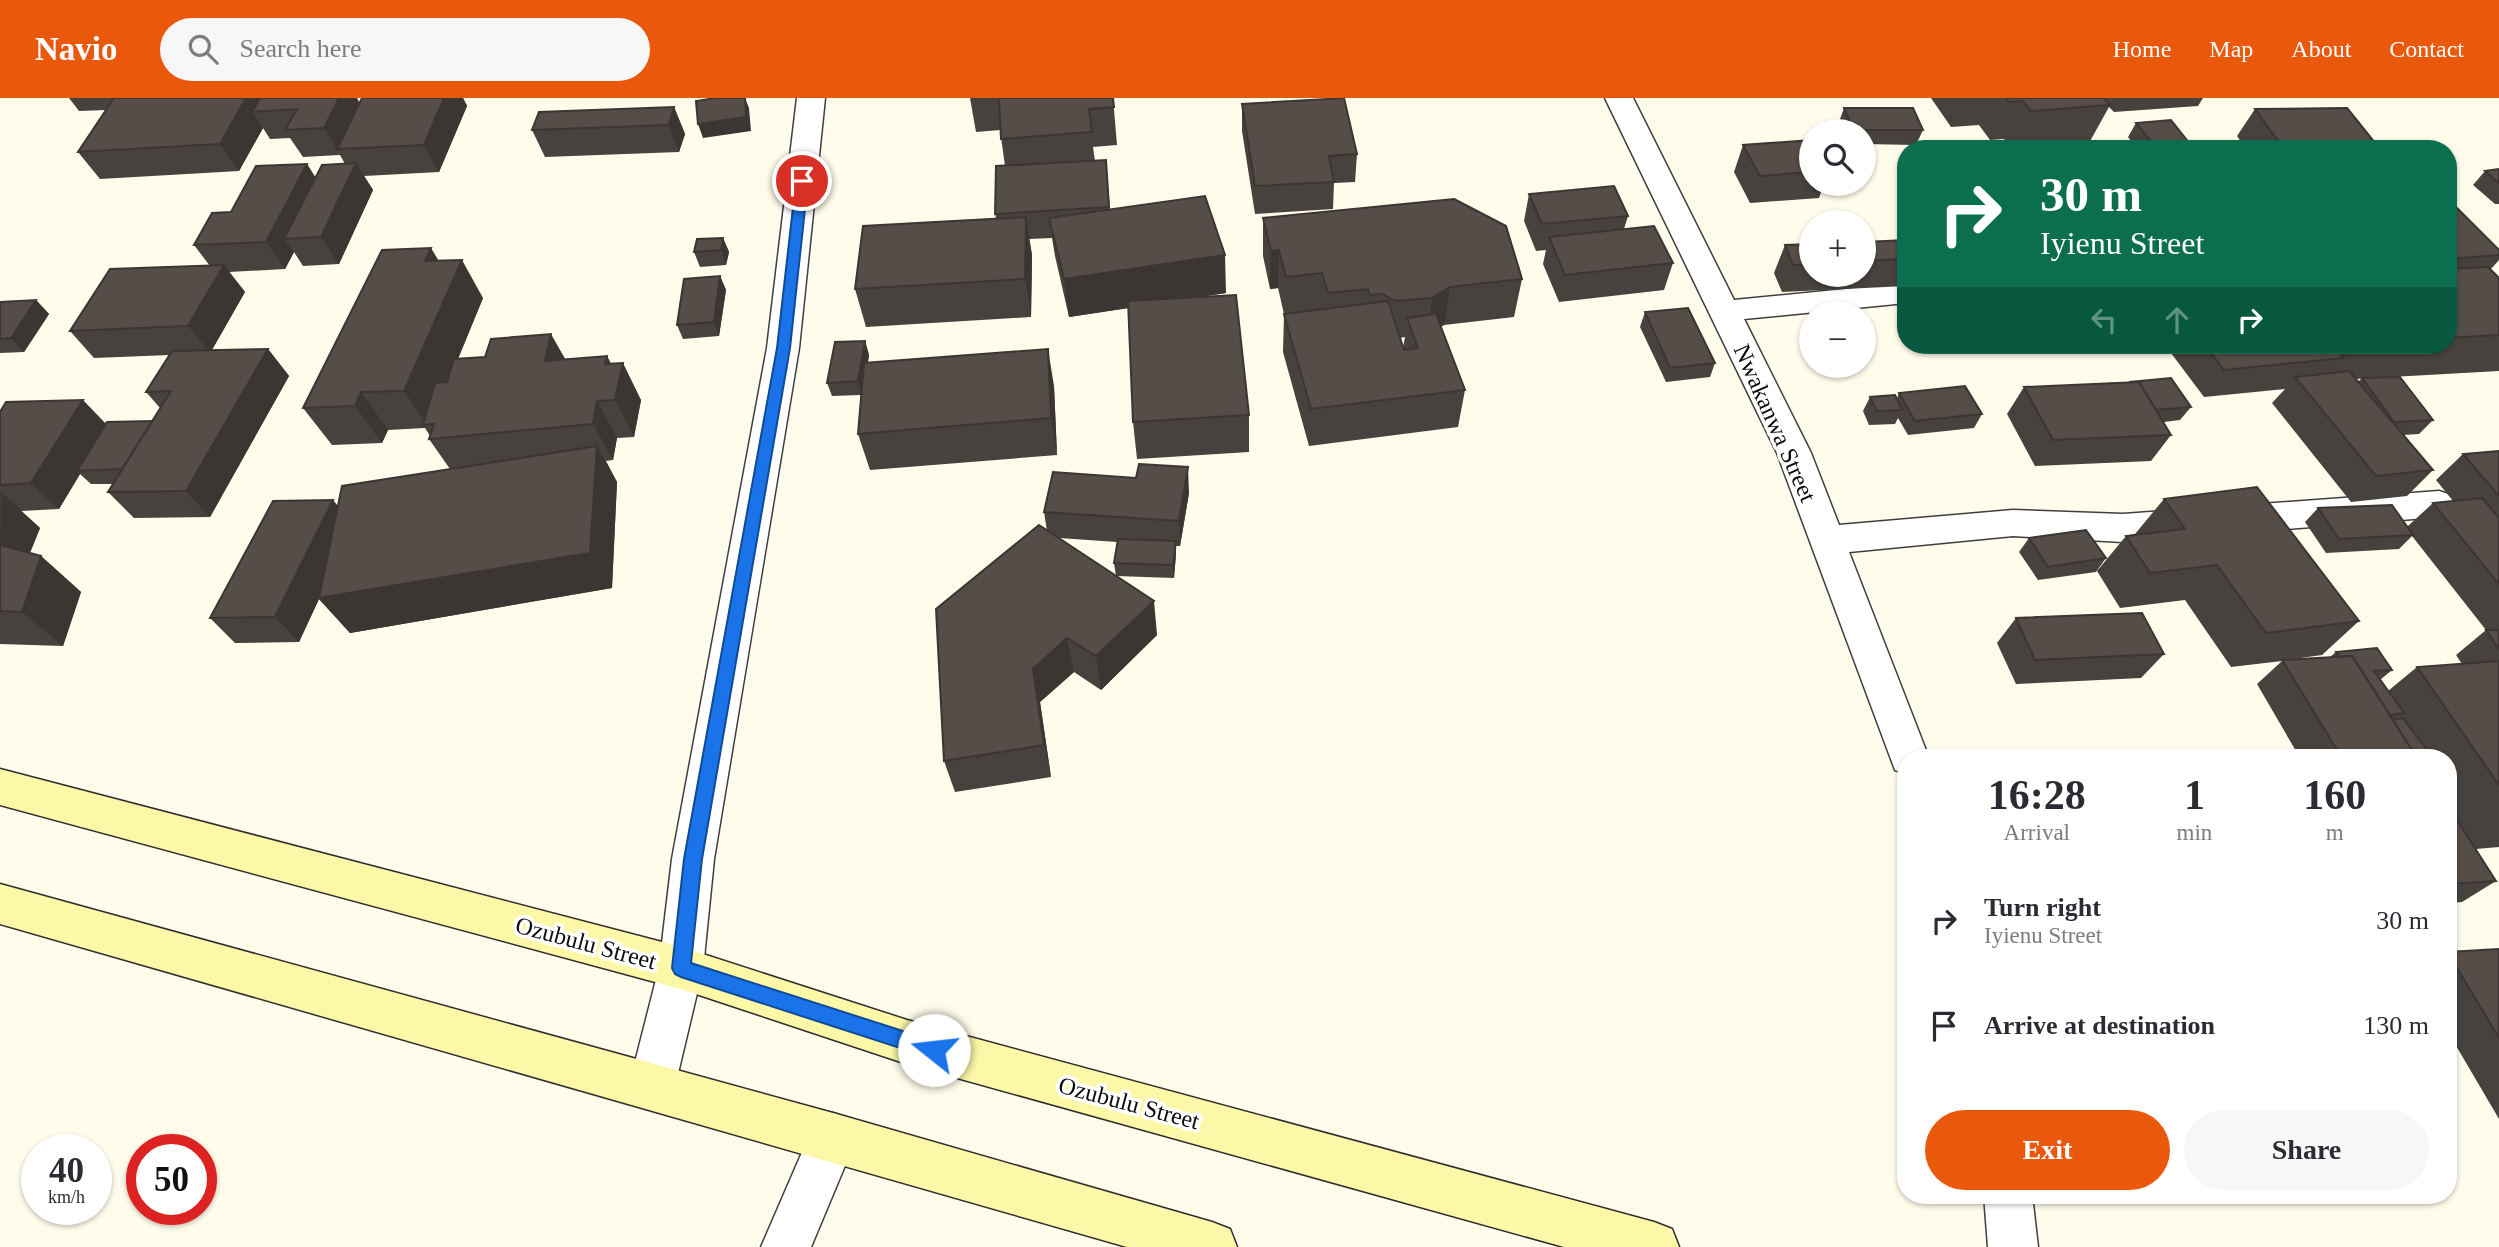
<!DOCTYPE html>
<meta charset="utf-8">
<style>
body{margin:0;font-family:Georgia,serif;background:#f7f7f7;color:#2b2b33;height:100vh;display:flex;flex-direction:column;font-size:26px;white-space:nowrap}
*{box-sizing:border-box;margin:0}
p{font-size:23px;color:#7c7c81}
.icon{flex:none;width:38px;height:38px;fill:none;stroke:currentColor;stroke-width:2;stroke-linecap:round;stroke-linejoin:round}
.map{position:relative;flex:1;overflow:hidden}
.drawer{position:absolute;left:1897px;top:651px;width:560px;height:455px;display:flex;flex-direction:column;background:#fff;border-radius:28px;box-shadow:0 2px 5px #0004}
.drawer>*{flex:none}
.guide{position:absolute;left:1897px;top:42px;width:560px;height:214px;border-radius:28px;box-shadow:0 2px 5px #0004;background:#0b6e4f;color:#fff;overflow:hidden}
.tools{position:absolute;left:1799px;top:21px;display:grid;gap:14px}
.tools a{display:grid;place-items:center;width:77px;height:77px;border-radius:50%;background:#fff;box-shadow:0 2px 5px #0004;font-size:35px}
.speed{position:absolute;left:21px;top:1036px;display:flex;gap:14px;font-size:35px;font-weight:700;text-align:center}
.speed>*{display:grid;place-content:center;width:91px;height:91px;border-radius:50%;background:#fff;box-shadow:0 2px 5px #0004;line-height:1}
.speed small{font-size:18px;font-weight:400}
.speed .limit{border:10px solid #d22;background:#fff;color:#111}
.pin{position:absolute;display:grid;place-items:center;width:60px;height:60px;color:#fff;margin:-30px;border:4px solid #fff;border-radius:50%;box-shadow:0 2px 7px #0007}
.me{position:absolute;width:77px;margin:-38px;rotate:286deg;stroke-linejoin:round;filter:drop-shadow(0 0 5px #0008)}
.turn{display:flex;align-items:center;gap:24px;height:147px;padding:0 28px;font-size:32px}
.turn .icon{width:91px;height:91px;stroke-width:2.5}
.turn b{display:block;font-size:49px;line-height:60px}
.lanes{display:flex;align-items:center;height:66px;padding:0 28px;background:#0003;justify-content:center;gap:35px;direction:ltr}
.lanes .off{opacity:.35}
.eta{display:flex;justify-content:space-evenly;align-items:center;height:119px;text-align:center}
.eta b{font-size:42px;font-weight:600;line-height:49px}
.button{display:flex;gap:14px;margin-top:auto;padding:14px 28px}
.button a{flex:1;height:80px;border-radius:42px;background:#ea580c;color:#fff;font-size:28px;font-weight:600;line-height:80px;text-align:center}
.button a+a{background:#f7f7f7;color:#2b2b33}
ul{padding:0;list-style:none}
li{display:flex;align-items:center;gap:21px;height:105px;padding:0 28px}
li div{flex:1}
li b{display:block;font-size:26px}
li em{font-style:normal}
header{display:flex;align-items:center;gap:42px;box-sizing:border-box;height:98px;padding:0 35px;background:#ea580c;color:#fff}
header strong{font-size:33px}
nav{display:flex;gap:38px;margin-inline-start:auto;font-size:24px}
.search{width:490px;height:63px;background:#f7f7f7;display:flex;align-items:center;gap:18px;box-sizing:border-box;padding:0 24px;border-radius:38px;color:#7c7c81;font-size:26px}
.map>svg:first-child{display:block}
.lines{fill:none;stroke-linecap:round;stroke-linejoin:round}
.minor-casing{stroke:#3f3f3f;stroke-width:3}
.secondary-casing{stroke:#2e2e2e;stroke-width:3}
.minor{fill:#fff;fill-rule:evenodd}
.secondary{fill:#fdf8a7;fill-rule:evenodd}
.wall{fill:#48423e;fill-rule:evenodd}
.shaded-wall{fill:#3b3632}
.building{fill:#544d48;stroke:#3b3632;stroke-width:2}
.route{fill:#1a73e8;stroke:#114b97;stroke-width:2}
.labels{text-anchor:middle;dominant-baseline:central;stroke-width:7;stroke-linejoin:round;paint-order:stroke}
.street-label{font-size:24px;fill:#0c0c0c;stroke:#fff}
</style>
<header>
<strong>Navio</strong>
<div class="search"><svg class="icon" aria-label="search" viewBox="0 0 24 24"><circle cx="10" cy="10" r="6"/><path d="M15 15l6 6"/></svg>Search here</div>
<nav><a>Home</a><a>Map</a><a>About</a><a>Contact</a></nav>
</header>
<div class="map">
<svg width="2499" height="1149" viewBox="0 0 2499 1149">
<rect width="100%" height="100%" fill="#fffceb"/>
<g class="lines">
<g class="minor-casing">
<g id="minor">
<polygon points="797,0 825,0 799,250 714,761 703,870 675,988 668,1004 652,1011 636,1004 629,988 659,870 672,761 767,250"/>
<polygon points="1605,0 1633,0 1734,202 1906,185 1906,205 1744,221 1811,355 1839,427 2013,412 2123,416 2439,393 2451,397 2457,406 2451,415 2439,419 2123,444 2013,438 1849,454 1929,660 1906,660 1906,676 1895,672 1777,355"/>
<polygon points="833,1015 850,1022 857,1039 811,1149 761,1149 816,1022"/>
<polygon points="1984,1097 2032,1097 2038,1149 1988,1149"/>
</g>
</g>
<g class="secondary-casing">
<g id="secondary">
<polygon points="0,671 681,849 907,922 1654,1124 1672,1131 1679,1149 1564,1149 907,966 681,891 0,707"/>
<polygon points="0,786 833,1015 1212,1124 1230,1131 1237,1149 1127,1149 0,826"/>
</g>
</g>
<use href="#minor" class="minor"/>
<use href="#secondary" class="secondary"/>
</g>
<g class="wall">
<polygon points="69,0 259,0 258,3 360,5 362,0 463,0 467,8 439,74 364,78 373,92 339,166 303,168 294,154 285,171 229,174 245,194 212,252 268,251 289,278 210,419 134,420 108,394 113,386 91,386 80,376 59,411 21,413 40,430 30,455 41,458 81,494 63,548 0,546 0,314 106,325 152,323 160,310 146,294 170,257 94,260 70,233 210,168 194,147 231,114 307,66 315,79 345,66 340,57 303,59 290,40 270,41 263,30 239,73 100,81 78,54 106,12 79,13"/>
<polygon points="970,0 1113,0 1117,47 1093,49 1095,63 1106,62 1110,111 1226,195 1193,200 1249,317 1249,354 1137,361 1133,324 1129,210 1069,219 1055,158 1052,140 1029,141 1032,157 1031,219 866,229 855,191 996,120 995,116 1005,68 1000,32 976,34"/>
<polygon points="1931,0 2203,0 2198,8 2114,14 2109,9 2089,45 2011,51 2004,41 1990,42 1979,27 1951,29"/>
<polygon points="1242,6 1357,56 1355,84 1334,85 1333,111 1255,116 1242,33"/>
<polygon points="674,9 685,36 679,54 545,59 532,32"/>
<polygon points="1844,10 1923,32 1916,47 1864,46 1864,33 1842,33 1839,24"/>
<polygon points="2255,11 2380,51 2246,51 2237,38"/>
<polygon points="2136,25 2194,51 2137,51 2128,39"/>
<polygon points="1811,42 1811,86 1824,86 1819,100 1750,105 1734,74 1743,47"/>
<polygon points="2499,71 2499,106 2495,106 2473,87 2485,73"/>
<polygon points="1529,96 1628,118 1624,131 1673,165 1664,192 1559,204 1543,166 1546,152 1536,153 1524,123"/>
<polygon points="2448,101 2499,152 2499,162 2491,171 2499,180 2499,273 2355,281 2358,284 2362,280 2433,322 2419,336 2403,337 2433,372 2407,398 2351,404 2272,305 2285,291 2204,299 2165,247 2448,247"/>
<path d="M1263,120l259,61 -8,38 -70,8 -3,1 24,64 -7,37 -149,19 -26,-94 1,-38 -6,-26 -8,1 -7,-33zM1405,239l-2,11 -3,-10z"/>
<polygon points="723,140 729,154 726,167 700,169 694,154"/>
<polygon points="1906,142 1906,188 1782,194 1774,175 1785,147 1811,146 1811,177 1864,177 1864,144"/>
<polygon points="438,163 483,200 458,261 565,261 607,258 611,266 641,302 634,339 617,340 613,362 606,363 617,384 612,490 350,535 319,501 299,544 235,545 210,520 338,408 450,371 429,341 430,338 425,330 388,332 382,345 332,347 303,310"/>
<polygon points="720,178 726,192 719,238 683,241 677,227"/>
<polygon points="36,202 49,216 24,254 0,255 0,204"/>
<polygon points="1645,214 1715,265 1710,279 1666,284 1640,229"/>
<polygon points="865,243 869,257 868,265 1054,288 1057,357 870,372 858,336 861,297 832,298 827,285"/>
<polygon points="2024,289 2191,309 2180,322 2164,324 2171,337 2151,363 2035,368 2007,316"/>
<polygon points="1899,295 1982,316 1974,330 1908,337 1898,320 1895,326 1869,327 1863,313 1870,299 1897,300"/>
<polygon points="2499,353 2499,749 2476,751 2496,783 2462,804 2448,805 2448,660 2300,660 2257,586 2282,563 2231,569 2185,502 2120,510 2097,473 2126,438 2135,436 2164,401 2359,523 2322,557 2286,562 2330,559 2336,554 2392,572 2380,582 2388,593 2417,569 2462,566 2456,557 2486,532 2412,438 2399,451 2326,455 2305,424 2318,410 2407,429 2433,405 2453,403 2436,382 2463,356"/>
<path d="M1189,395l-9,53h-4v8l-2,24 -58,-2 41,59 -56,55 -27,-18 -34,30 11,75 -96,15 -11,-31 103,-230 -3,-19zM1059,440l58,4 -3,21 2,13z"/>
<polygon points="2029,440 2106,460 2096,474 2038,482 2019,454"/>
<polygon points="2016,520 2164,556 2141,580 2016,586 1997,545"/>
<polygon points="2499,851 2499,1021 2448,934 2448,854"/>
<polygon points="2223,1097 2275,1097 2226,1103"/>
</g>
<g class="shaded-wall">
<polygon points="246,0 259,0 258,2 265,13 252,14 263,30 239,73 220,46"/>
<polygon points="339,0 357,0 363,11 337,51 324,30"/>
<polygon points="444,0 463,0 467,8 439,74 424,47"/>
<polygon points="745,0 749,10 751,33 703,40 698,26"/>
<polygon points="674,9 685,36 679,54 669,27"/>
<polygon points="356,65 373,92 339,166 321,139"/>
<polygon points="307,66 324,93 284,141 294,154 285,171 266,144"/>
<polygon points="1026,119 1032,157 1031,219 1025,181"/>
<polygon points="723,140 729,154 726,167 721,152"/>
<polygon points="431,150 452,185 462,162 483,200 431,326 427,327 404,293 425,163"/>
<polygon points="1279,152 1278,190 1270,191 1271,153"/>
<polygon points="1225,157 1226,195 1069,219 1064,181"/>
<polygon points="224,167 245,194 210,255 188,228"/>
<polygon points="720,178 726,192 719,238 714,224"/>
<polygon points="1450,189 1444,227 1427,237 1432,200"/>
<polygon points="36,202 49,216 24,254 11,240"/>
<polygon points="551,236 572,273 545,263"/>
<polygon points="865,243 869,257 862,297 858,283"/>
<polygon points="268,251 289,278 210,419 186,393"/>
<polygon points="1048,251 1054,288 1057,357 1051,320"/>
<polygon points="607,258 619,282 623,265 641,302 634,339 615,302 605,266"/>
<polygon points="361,294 388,332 382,345 355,308"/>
<polygon points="83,302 108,328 77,373 80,376 59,411 31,385"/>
<polygon points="597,303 617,340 613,362 593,326"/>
<polygon points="597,348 617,384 612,490 350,535 319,501 299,544 275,519 333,402 354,428"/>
<polygon points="1188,369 1189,395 1180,448 1179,423"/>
<polygon points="1,394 40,430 21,476 0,458"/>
<polygon points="1176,443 1176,456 1174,480 1173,467"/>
<polygon points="41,458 81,494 63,548 22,514"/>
<polygon points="1154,503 1157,537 1101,592 1096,558"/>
<polygon points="1067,540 1074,574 1040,604 1051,679 1044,647 1033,571"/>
</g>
<g class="building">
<polygon points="114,0 246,0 220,46 78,54"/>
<polygon points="260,0 339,0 324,30 285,32 297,11 252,14"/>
<polygon points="362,0 444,0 424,47 337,51"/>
<polygon points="716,0 745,0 746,19 698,26 696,3"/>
<polygon points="999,0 1113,0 1114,9 1089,11 1092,34 1001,41"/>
<polygon points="1344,0 1357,56 1329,58 1334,84 1255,88 1242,6"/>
<polygon points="2006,0 2104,0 2110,7 2031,13 2023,3 2009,4"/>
<polygon points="674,9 669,27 532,32 539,14"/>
<polygon points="1844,10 1913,10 1923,32 1853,32"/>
<polygon points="2347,10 2380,51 2284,51 2255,11"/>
<polygon points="2171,22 2194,51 2157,51 2136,25"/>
<polygon points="1811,42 1811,74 1760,78 1743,47"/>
<polygon points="1106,62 1109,109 995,116 996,68"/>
<polygon points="356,65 321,139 284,141 322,67"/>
<polygon points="307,66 266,144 194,147 212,115 231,114 256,68"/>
<polygon points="2499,71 2499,85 2485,73"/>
<polygon points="1614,88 1628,118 1542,126 1529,96"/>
<polygon points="1205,98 1225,157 1064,181 1049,120"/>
<polygon points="1454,101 1506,128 1522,181 1450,189 1432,200 1395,203 1383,196 1370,197 1368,191 1328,195 1322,175 1286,179 1279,152 1271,153 1263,120"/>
<polygon points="2448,101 2499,152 2499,157 2448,161"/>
<polygon points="1026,119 1025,181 855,191 863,128"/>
<polygon points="1654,128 1673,165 1565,177 1549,139"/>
<polygon points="723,140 721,152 694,154 697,141"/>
<polygon points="1906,142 1906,161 1864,163 1864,144"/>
<polygon points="1811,146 1811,166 1793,167 1785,147"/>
<polygon points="431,150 425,163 462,162 404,293 361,294 355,308 303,310 382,152"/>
<polygon points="224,167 188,228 70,233 110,171"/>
<polygon points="2488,169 2499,180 2499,237 2448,240 2448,171"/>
<polygon points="720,178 714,224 677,227 684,181"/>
<polygon points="1236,197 1249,317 1133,324 1128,203"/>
<polygon points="36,202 11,240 0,241 0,204"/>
<polygon points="1388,203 1404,252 1418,250 1407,220 1436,216 1465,292 1311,311 1284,216"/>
<polygon points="1688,210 1715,265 1670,270 1645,214"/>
<polygon points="551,236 545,263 607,258 605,266 623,265 615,302 597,303 593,326 429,341 434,326 423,327 435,285 447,284 454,261 485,259 491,241"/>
<polygon points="865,243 858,283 827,285 835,244"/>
<polygon points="2205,247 2332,247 2344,260 2224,272"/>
<polygon points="268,251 186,393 108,394 171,293 146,294 172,253"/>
<polygon points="1048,251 1051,320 858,336 864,265"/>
<polygon points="2349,273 2433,372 2376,378 2295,279"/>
<polygon points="2400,279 2433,322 2394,324 2362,280"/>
<polygon points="2171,280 2191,309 2156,312 2139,284 2129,284"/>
<polygon points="2139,284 2171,337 2053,342 2024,289"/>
<polygon points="1965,288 1982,316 1915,323 1899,295"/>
<polygon points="1895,297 1902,312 1877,313 1870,299"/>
<polygon points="83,302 31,385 0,387 0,314 6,304"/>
<polygon points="152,323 122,371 77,373 107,324"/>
<polygon points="597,348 590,455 319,500 342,388"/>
<polygon points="2499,353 2499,398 2463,356"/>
<polygon points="1139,366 1188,369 1179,423 1044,414 1053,374 1136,380"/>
<polygon points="2257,389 2359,523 2266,535 2217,467 2150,475 2126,438 2185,431 2164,401"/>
<polygon points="2482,400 2499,420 2499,486 2433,405"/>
<polygon points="333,402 275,519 210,520 273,403"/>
<polygon points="2392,407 2413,437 2339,441 2318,410"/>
<polygon points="1039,427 1154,503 1096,558 1067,540 1033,571 1044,647 944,663 936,511"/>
<polygon points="2086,432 2106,460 2048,469 2029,440"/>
<polygon points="1118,441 1176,443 1173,467 1114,465"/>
<polygon points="0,447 41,458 22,514 0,513"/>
<polygon points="2142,515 2164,556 2035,562 2016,520"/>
<polygon points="2486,532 2499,532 2499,551"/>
<polygon points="2377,550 2392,572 2374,573 2404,615 2390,617 2352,558 2340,559 2336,554"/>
<polygon points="2352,558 2417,660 2342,660 2282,562"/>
<polygon points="2499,563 2499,687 2417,569"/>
<polygon points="2403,620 2433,660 2417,660 2393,622"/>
<polygon points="2448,708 2496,783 2448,786"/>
<polygon points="2499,851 2499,940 2448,855 2448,854"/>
</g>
<polygon class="route" points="802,80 808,83 790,250 702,761 691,865 934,943 940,945 943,952 940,958 934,961 681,879 675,876 672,870 684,761 777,250 796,83"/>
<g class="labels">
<g class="street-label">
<text transform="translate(1775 325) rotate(66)">Nwakanwa Street</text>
<text transform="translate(586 845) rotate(15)">Ozubulu Street</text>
<text transform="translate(1129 1005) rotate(15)">Ozubulu Street</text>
</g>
</g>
</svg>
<div class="tools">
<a><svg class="icon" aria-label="search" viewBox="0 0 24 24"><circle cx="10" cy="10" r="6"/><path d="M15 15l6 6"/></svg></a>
<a>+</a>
<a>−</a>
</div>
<div class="speed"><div>40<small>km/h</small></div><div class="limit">50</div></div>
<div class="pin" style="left:802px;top:83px;background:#d93025"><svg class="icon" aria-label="arrive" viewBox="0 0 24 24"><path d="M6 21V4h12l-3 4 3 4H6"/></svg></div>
<svg class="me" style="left:934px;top:952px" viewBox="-20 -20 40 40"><circle r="19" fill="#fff"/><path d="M0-13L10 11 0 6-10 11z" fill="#1a73e8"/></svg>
<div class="guide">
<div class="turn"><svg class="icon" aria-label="right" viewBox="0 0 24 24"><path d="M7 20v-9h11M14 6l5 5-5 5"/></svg><div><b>30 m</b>Iyienu Street</div></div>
<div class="lanes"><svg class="icon off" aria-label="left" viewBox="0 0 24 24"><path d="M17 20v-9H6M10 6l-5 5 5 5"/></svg><svg class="icon off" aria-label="ahead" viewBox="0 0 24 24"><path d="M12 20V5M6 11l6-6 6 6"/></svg><svg class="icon" aria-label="right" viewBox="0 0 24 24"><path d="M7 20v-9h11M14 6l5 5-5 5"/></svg></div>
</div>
<section class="drawer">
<div class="eta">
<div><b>16:28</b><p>Arrival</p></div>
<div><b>1</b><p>min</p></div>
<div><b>160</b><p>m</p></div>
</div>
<ul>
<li><svg class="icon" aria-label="right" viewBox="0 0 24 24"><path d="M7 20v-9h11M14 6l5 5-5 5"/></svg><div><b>Turn right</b><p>Iyienu Street</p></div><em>30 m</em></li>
<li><svg class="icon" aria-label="arrive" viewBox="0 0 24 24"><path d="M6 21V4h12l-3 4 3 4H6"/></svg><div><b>Arrive at destination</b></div><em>130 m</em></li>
</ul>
<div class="button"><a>Exit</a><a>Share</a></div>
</section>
</div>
